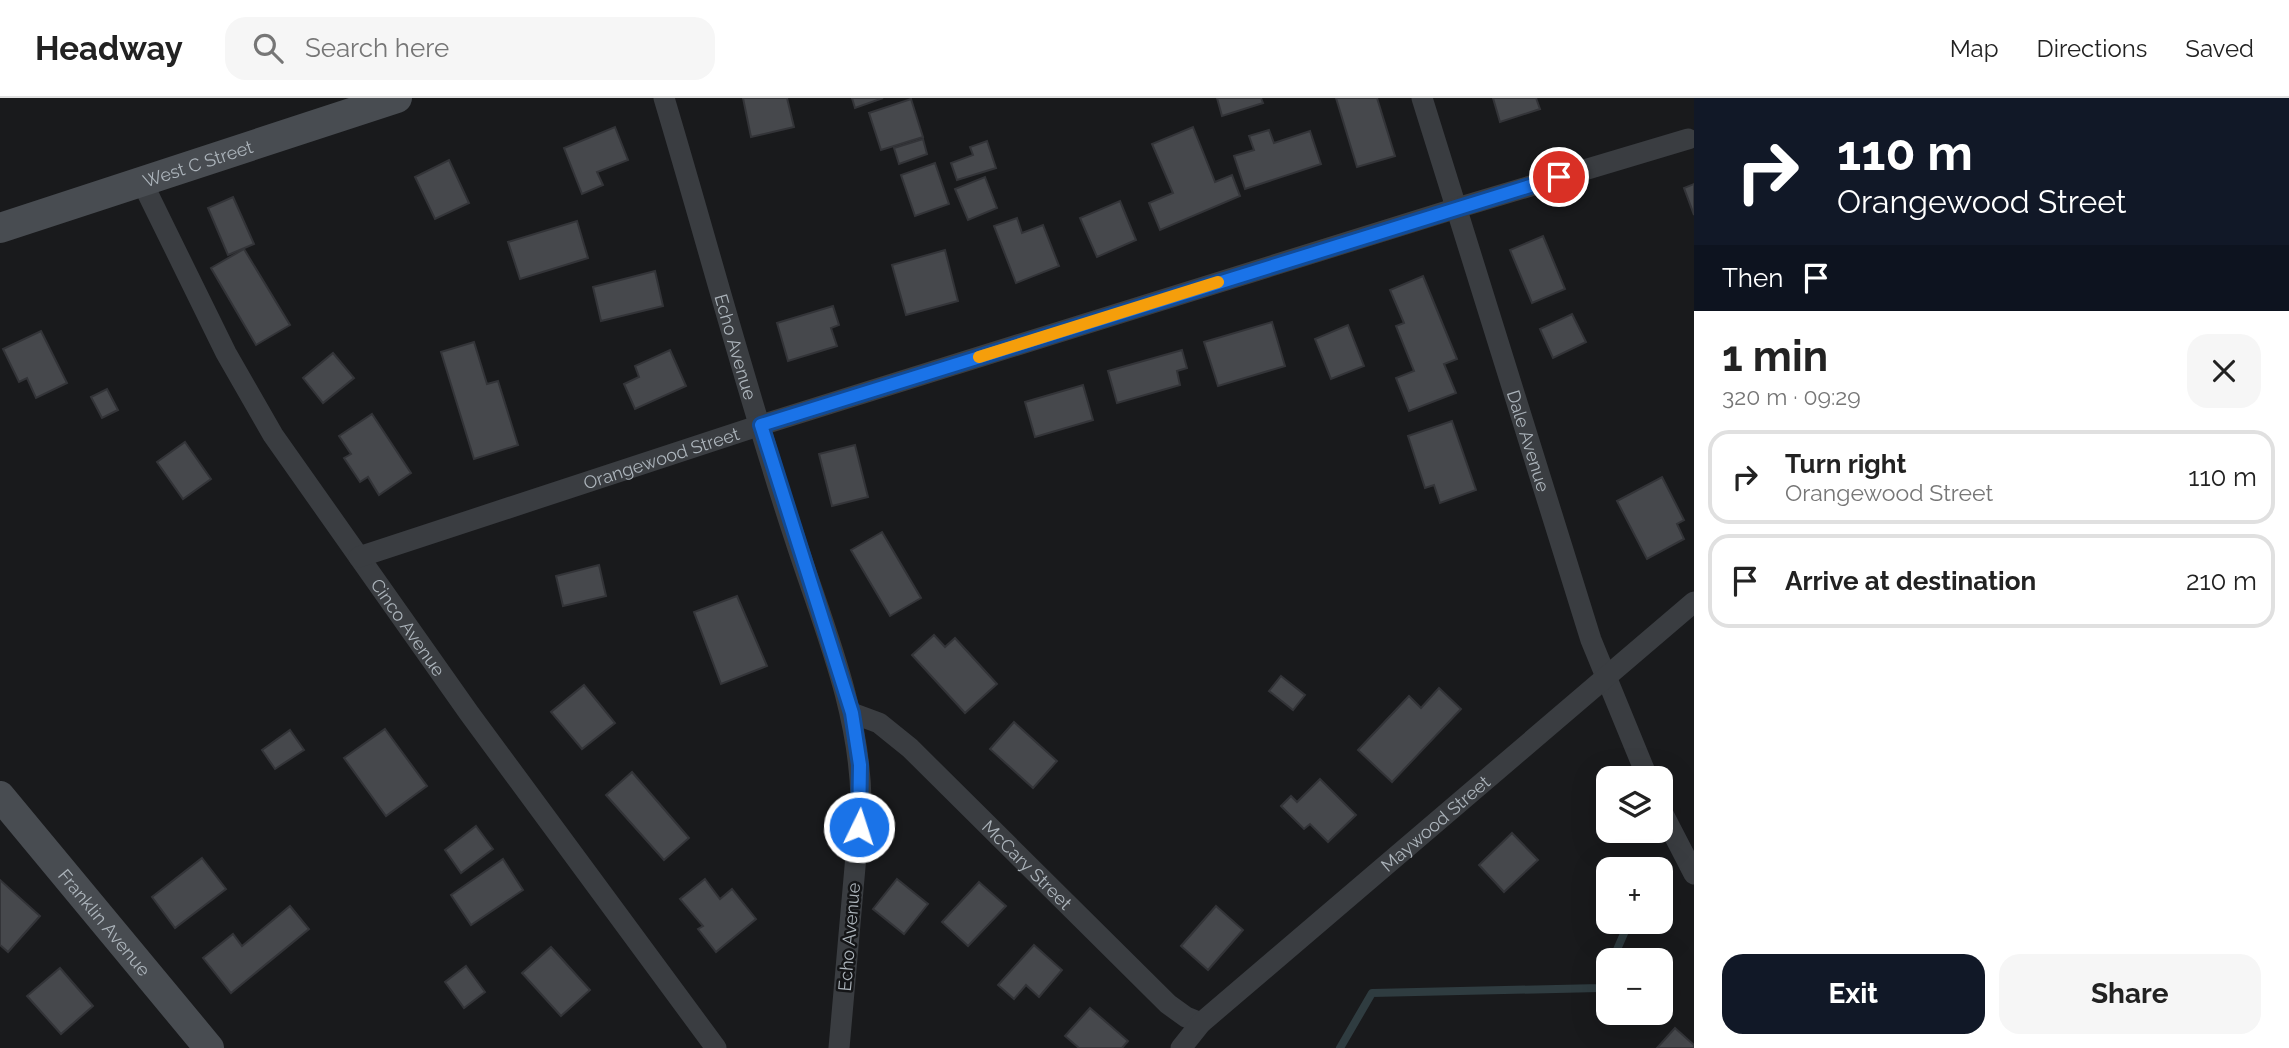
<!DOCTYPE html>
<meta charset="utf-8">
<style>
body{margin:0;font-family:Raleway,sans-serif;background:#f6f6f6;color:#222;height:100vh;display:flex;flex-direction:column;font-size:26px;white-space:nowrap}
*{box-sizing:border-box;margin:0}
p{font-size:23px;color:#767676}
.icon{flex:none;width:38px;height:38px;fill:none;stroke:currentColor;stroke-width:2;stroke-linecap:round;stroke-linejoin:round}
.map{position:relative;flex:1;overflow:hidden}
.panel{display:flex;flex-direction:column;background:#fff;width:595px}
.panel>*{flex:none}
.banner{background:#111827;color:#fff;overflow:hidden}
.fabs{position:absolute;left:1596px;top:668px;display:grid;gap:14px}
.fabs a{display:grid;place-items:center;width:77px;height:77px;border-radius:14px;background:#fff;box-shadow:0 7px 28px #0002;font-size:35px}
.pin{position:absolute;display:grid;place-items:center;width:60px;height:60px;color:#fff;margin:-30px;border:4px solid #fff;border-radius:50%;box-shadow:0 2px 7px #0007}
.me{position:absolute;width:77px;margin:-38px;rotate:4deg;stroke-linejoin:round;filter:drop-shadow(0 0 5px #0008)}
.turn{display:flex;align-items:center;gap:24px;height:147px;padding:0 28px;font-size:32px}
.turn .icon{width:91px;height:91px;stroke-width:2.5}
.turn b{display:block;font-size:49px;line-height:60px}
.then{display:flex;align-items:center;height:66px;padding:0 28px;background:#0003;gap:14px;font-size:26px}
.round{display:grid;place-items:center;flex:none;width:74px;height:74px;border-radius:21px;background:#f6f6f6}
.head{display:flex;align-items:center;justify-content:space-between;height:119px;padding:0 28px}
h1{font-size:42px;font-weight:700;line-height:52px}
.button{display:flex;gap:14px;margin-top:auto;padding:14px 28px}
.button a{flex:1;height:80px;border-radius:21px;background:#111827;color:#fff;font-size:28px;font-weight:700;line-height:80px;text-align:center}
.button a+a{background:#f6f6f6;color:#222}
ul{padding:0;list-style:none}
li{display:flex;align-items:center;gap:21px;height:94px;margin:0 14px 10px;padding:0 14px;border:4px solid #e0e0e0;border-radius:21px}
li div{flex:1}
li b{display:block;font-size:26px}
li em{font-style:normal}
header{display:flex;align-items:center;gap:42px;box-sizing:border-box;height:98px;padding:0 35px;background:#fff;border-bottom:2px solid #e0e0e0}
header strong{font-size:33px}
nav{display:flex;gap:38px;margin-inline-start:auto;font-size:24px}
.search{width:490px;height:63px;background:#f6f6f6;display:flex;align-items:center;gap:18px;box-sizing:border-box;padding:0 24px;border-radius:21px;color:#767676;font-size:26px}
main{display:flex;flex:1;min-height:0}
.map>svg:first-child{display:block}
.lines{fill:none;stroke-linecap:round;stroke-linejoin:round}
.stream{stroke:#2f3c40;stroke-width:8}
.building{fill:#46484c;stroke:#333438;stroke-width:2}
.street{stroke:#3a3d41;stroke-width:21}
.secondary{stroke:#484c51;stroke-width:30}
.route-casing{stroke:#114b97;stroke-width:18}
.route{stroke:#1a73e8;stroke-width:12}
.slow{stroke:#f59e0b;stroke-width:12}
.labels{text-anchor:middle;dominant-baseline:central;stroke-width:5;stroke-linejoin:round;paint-order:stroke}
.street-label{font-size:18px;fill:#acb4bb;stroke:#141517}
</style>
<header>
<strong>Headway</strong>
<div class="search"><svg class="icon" aria-label="search" viewBox="0 0 24 24"><circle cx="10" cy="10" r="6"/><path d="M15 15l6 6"/></svg>Search here</div>
<nav><a>Map</a><a>Directions</a><a>Saved</a></nav>
</header>
<main>
<div class="map">
<svg width="1694" height="950" viewBox="0 0 1694 950">
<rect width="100%" height="100%" fill="#191a1c"/>
<g class="lines">
<g class="stream">
<polyline points="1612,863 1629,824"/>
<polyline points="1340,950 1372,895 1600,890 1608,871"/>
</g>
</g>
<g class="building">
<polygon points="743,0 787,0 794,29 751,39"/>
<polygon points="852,0 883,0 855,10"/>
<polygon points="1217,0 1261,0 1263,5 1222,18"/>
<polygon points="1336,0 1377,0 1395,58 1357,69"/>
<polygon points="1493,0 1536,0 1540,11 1500,24"/>
<polygon points="911,1 923,39 881,52 869,15"/>
<polygon points="615,29 628,62 597,74 603,87 582,96 564,50"/>
<polygon points="1193,29 1215,84 1232,77 1240,98 1160,132 1149,105 1173,95 1152,46"/>
<polygon points="1269,32 1274,45 1310,33 1321,66 1245,91 1234,58 1254,52 1249,38"/>
<polygon points="923,41 927,56 899,66 894,50"/>
<polygon points="987,43 996,70 957,82 951,65 973,57 970,49"/>
<polygon points="449,62 469,105 435,121 415,79"/>
<polygon points="935,65 949,106 915,118 901,77"/>
<polygon points="985,79 997,110 968,122 955,91"/>
<polygon points="1694,86 1694,117 1684,90"/>
<polygon points="233,99 254,146 228,157 208,110"/>
<polygon points="1120,103 1136,142 1097,159 1080,120"/>
<polygon points="1017,120 1022,135 1043,127 1059,168 1016,185 994,128"/>
<polygon points="577,123 588,160 520,181 508,144"/>
<polygon points="1543,138 1565,191 1532,205 1510,152"/>
<polygon points="244,151 290,227 256,247 211,170"/>
<polygon points="945,152 958,203 906,217 892,167"/>
<polygon points="655,173 663,208 601,223 593,189"/>
<polygon points="1423,178 1457,261 1444,266 1456,295 1409,313 1396,280 1414,273 1396,228 1404,225 1390,192"/>
<polygon points="833,208 839,227 831,230 837,248 788,263 777,225"/>
<polygon points="1572,216 1586,244 1553,260 1540,231"/>
<polygon points="1272,224 1285,268 1218,288 1204,244"/>
<polygon points="1348,227 1364,268 1331,281 1315,241"/>
<polygon points="41,233 67,285 36,300 27,280 19,284 3,251"/>
<polygon points="474,244 487,286 498,283 518,347 474,361 441,254"/>
<polygon points="670,252 686,288 635,311 624,286 639,279 635,268"/>
<polygon points="1182,252 1187,270 1177,273 1180,287 1117,305 1108,273"/>
<polygon points="333,255 354,280 323,305 303,280"/>
<polygon points="1083,287 1093,322 1035,339 1025,304"/>
<polygon points="107,291 118,312 102,320 91,299"/>
<polygon points="372,316 411,375 379,397 368,379 360,384 344,360 351,356 339,338"/>
<polygon points="1452,323 1476,392 1440,405 1434,387 1425,390 1408,338"/>
<polygon points="185,344 211,381 183,401 157,364"/>
<polygon points="855,347 868,399 832,408 819,356"/>
<polygon points="1662,379 1684,422 1677,426 1684,441 1647,461 1617,403"/>
<polygon points="882,434 921,500 890,518 851,452"/>
<polygon points="599,467 606,498 563,508 556,478"/>
<polygon points="737,498 767,568 721,586 694,514"/>
<polygon points="934,537 945,549 955,540 997,586 965,615 912,557"/>
<polygon points="1281,578 1305,597 1293,612 1269,593"/>
<polygon points="584,587 615,625 582,651 551,614"/>
<polygon points="1439,590 1461,611 1392,684 1358,652 1409,598 1421,610"/>
<polygon points="1014,624 1057,663 1033,690 990,651"/>
<polygon points="385,631 427,688 386,718 344,660"/>
<polygon points="290,632 304,652 275,671 262,652"/>
<polygon points="632,674 689,740 664,762 606,697"/>
<polygon points="1320,681 1356,717 1328,744 1310,726 1304,731 1281,708 1291,698 1297,704"/>
<polygon points="476,728 493,751 461,775 445,752"/>
<polygon points="1512,735 1538,762 1504,794 1479,767"/>
<polygon points="202,760 226,791 175,830 152,799"/>
<polygon points="503,761 523,792 471,827 451,797"/>
<polygon points="705,781 720,801 732,791 756,821 716,854 698,831 703,828 680,801"/>
<polygon points="897,781 928,806 904,836 873,811"/>
<polygon points="0,782 40,818 8,854 0,847"/>
<polygon points="979,784 1006,808 968,848 942,824"/>
<polygon points="290,808 309,831 231,895 203,860 233,836 242,848"/>
<polygon points="1216,808 1243,832 1208,872 1181,848"/>
<polygon points="1034,847 1062,872 1039,899 1026,887 1014,901 998,887"/>
<polygon points="551,849 590,892 561,918 522,875"/>
<polygon points="466,868 485,894 464,910 445,884"/>
<polygon points="60,870 93,908 61,936 27,898"/>
<polygon points="1090,910 1128,943 1122,950 1079,950 1065,938"/>
<polygon points="1675,930 1694,947 1694,950 1657,950"/>
</g>
<g class="lines">
<g class="street">
<path id="s1" d="M664,0c44,147 83,296 131,441 28,87 64,168 66,260l-22,249"/>
<path id="s2" d="M1422,0l169,542 57,139"/>
<path id="s3" d="M142,84l84,171 47,82 196,278 247,335"/>
<path id="s4" d="M359,459l402,-132 696,-217 231,-69"/>
<path id="s5" d="M852,615l27,10 31,25 258,256 18,13 15,6"/>
<polyline points="1661,712 1694,776"/>
<path id="s6" d="M1181,950l20,-25 493,-421"/>
</g>
<g class="secondary">
<path id="s7" d="M0,130l397,-130"/>
<path id="s8" d="M0,698l209,252"/>
</g>
</g>
<g class="lines">
<g class="route-casing">
<polyline id="route" points="859,729 860,667 852,615 761,327 1559,79"/>
</g>
<use href="#route" class="route"/>
<polyline class="slow" points="979,259 1218,184"/>
</g>
<g class="labels">
<g class="street-label">
<text stroke="none"><textPath href="#s7" startOffset="208">West C Street</textPath></text>
<text stroke="none"><textPath href="#s1" startOffset="259">Echo Avenue</textPath></text>
<text stroke="none"><textPath href="#s2" startOffset="359">Dale Avenue</textPath></text>
<text stroke="none"><textPath href="#s4" startOffset="318">Orangewood Street</textPath></text>
<text stroke="none"><textPath href="#s3" startOffset="520">Cinco Avenue</textPath></text>
<text stroke="none"><textPath href="#s6" startOffset="340">Maywood Street</textPath></text>
<text stroke="none"><textPath href="#s5" startOffset="234">McCary Street</textPath></text>
<text stroke="none"><textPath href="#s8" startOffset="164">Franklin Avenue</textPath></text>
<text transform="translate(849 839) rotate(-85)">Echo Avenue</text>
</g>
</g>
</svg>
<div class="fabs">
<a><svg class="icon" aria-label="layers" viewBox="0 0 24 24"><path d="M12 4l9 5-9 5-9-5zM3 14l9 5 9-5"/></svg></a>
<a>+</a>
<a>−</a>
</div>
<div class="pin" style="left:1559px;top:79px;background:#d93025"><svg class="icon" aria-label="arrive" viewBox="0 0 24 24"><path d="M6 21V4h12l-3 4 3 4H6"/></svg></div>
<svg class="me" style="left:859px;top:729px" viewBox="-20 -20 40 40"><circle r="17" fill="#1a73e8" stroke="#fff" stroke-width="3"/><path d="M0-11L8 9 0 5-8 9z" fill="#fff"/></svg>
</div>
<section class="panel">
<div class="banner">
<div class="turn"><svg class="icon" aria-label="right" viewBox="0 0 24 24"><path d="M7 20v-9h11M14 6l5 5-5 5"/></svg><div><b>110 m</b>Orangewood Street</div></div>
<div class="then">Then<svg class="icon" aria-label="arrive" viewBox="0 0 24 24"><path d="M6 21V4h12l-3 4 3 4H6"/></svg></div>
</div>
<div class="head"><div><h1>1 min</h1><p>320 m · 09:29</p></div><a class="round"><svg class="icon" aria-label="close" viewBox="0 0 24 24"><path d="M6 6l12 12M18 6L6 18"/></svg></a></div>
<ul>
<li><svg class="icon" aria-label="right" viewBox="0 0 24 24"><path d="M7 20v-9h11M14 6l5 5-5 5"/></svg><div><b>Turn right</b><p>Orangewood Street</p></div><em>110 m</em></li>
<li><svg class="icon" aria-label="arrive" viewBox="0 0 24 24"><path d="M6 21V4h12l-3 4 3 4H6"/></svg><div><b>Arrive at destination</b></div><em>210 m</em></li>
</ul>
<div class="button"><a>Exit</a><a>Share</a></div>
</section>
</main>
